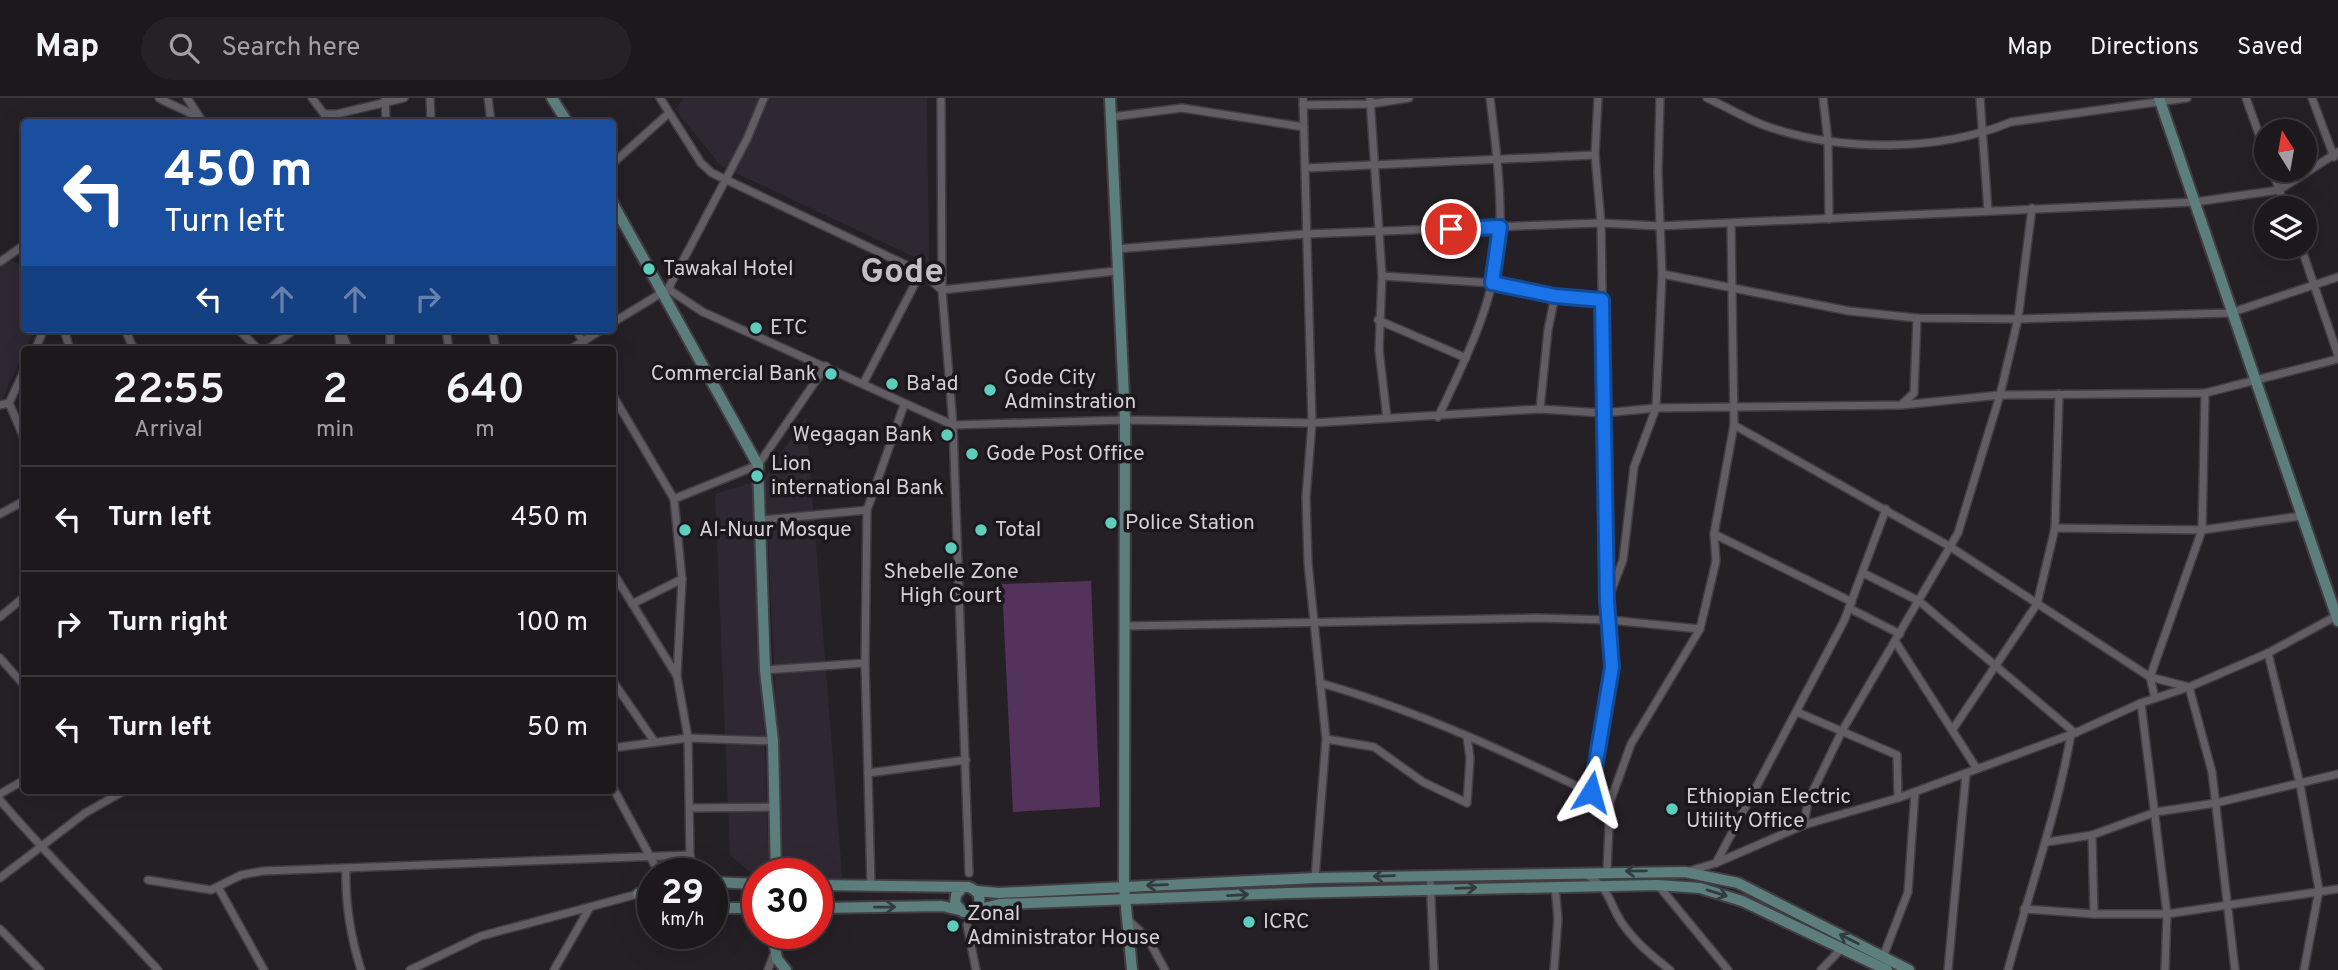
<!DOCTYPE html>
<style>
body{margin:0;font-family:Overpass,sans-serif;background:#252125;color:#f1f3f6;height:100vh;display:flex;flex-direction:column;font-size:26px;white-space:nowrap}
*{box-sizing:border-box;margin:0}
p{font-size:23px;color:#a0a0a3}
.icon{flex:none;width:38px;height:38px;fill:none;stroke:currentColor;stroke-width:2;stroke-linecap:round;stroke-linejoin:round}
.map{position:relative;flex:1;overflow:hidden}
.panel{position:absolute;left:21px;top:248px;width:595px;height:448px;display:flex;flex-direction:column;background:#1c181c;border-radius:7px;box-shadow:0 7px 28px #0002,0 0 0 2px #3a373b}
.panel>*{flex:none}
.guide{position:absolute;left:21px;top:21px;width:595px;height:214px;border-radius:7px;box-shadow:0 7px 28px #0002,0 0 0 2px #3a373b;background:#1a4fa0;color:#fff;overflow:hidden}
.needle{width:46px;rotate:349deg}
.buttons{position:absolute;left:2254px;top:21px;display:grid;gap:14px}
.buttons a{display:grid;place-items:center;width:63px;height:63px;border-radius:50%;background:#1c181c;box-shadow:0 7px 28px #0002,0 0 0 2px #3a373b;font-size:35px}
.speed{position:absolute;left:637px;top:760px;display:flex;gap:14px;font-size:35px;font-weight:700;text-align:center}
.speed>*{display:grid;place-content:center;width:91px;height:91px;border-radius:50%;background:#1c181c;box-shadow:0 7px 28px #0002,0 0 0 2px #3a373b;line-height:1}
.speed small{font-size:18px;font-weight:400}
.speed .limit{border:10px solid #d22;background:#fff;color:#111}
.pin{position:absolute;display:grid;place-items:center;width:60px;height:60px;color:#fff;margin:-30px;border:4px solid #fff;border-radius:50%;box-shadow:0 2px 7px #0007}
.me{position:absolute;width:77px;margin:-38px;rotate:8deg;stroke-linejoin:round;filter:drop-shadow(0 0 5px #0008)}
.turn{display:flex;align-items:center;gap:24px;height:147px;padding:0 28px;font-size:32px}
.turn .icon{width:91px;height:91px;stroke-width:2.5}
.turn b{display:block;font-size:49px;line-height:60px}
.lanes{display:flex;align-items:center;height:66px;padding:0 28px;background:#0003;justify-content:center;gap:35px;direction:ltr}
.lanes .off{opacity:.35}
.eta{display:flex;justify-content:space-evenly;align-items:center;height:119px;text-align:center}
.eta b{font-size:42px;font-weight:600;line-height:49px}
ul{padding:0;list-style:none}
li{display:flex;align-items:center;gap:21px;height:105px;padding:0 28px;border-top:2px solid #3a373b}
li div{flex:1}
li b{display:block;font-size:26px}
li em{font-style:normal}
header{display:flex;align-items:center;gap:42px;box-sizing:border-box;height:98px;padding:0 35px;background:#1c181c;border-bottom:2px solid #3a373b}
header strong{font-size:33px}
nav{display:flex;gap:38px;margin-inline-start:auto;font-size:24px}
.search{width:490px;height:63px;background:#252125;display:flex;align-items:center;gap:18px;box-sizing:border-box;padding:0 24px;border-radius:38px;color:#a0a0a3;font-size:26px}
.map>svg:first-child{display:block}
.built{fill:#2f2732}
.green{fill:#53325b}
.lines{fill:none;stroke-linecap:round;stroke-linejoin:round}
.street-casing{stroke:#413d42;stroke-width:10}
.secondary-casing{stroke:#413d42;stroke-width:14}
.street{stroke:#625c64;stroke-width:7}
.secondary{stroke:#5c7f7e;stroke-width:10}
.oneway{stroke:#323b3f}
.route-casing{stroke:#114b97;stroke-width:18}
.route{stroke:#1a73e8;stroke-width:12}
.poi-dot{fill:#5ccebb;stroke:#1c171d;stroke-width:2.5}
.labels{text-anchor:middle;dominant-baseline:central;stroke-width:7;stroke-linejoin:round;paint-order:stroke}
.poi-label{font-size:21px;fill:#d3d0d4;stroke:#1c171d;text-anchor:start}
.town-label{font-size:35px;font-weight:bold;fill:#c3bcc5;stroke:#1c171d}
</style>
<header>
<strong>Map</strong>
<div class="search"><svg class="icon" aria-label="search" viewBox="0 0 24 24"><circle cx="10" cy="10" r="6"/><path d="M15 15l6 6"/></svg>Search here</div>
<nav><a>Map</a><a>Directions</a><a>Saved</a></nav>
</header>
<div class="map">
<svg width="2338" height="872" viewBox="0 0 2338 872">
<rect width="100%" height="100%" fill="#252026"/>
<g class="built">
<polygon points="684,0 927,0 929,166 721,68 675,11"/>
<polygon points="0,158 24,168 24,231 35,231 0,306"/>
<polygon points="806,319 843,789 817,788 817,775 784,775 765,379"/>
<polygon points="755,384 769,775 758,775 758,781 730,757 715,396"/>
</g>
<polygon class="green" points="1091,483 1100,709 1013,714 1002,486"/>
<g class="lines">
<g class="street-casing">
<g id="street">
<path d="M159,0c11,7 38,16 45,24"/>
<polyline points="187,0 199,18"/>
<polyline points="312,0 330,24"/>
<polyline points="385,0 386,24"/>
<polyline points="430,0 431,24"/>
<polyline points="488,0 491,24"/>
<polyline points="660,0 701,65 712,75 921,174 942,192 1116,173"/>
<polyline points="941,0 942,192 953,327 969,775"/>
<polyline points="1303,0 1312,325 1306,399 1308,465 1326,641 1315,780"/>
<polyline points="1370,0 1382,178 1379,252 1387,320"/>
<path d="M1707,0c20,9 39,21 59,28 74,26 173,26 245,-4l176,-24"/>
<polyline points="1823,0 1828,43 1829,121"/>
<polyline points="1980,0 1988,113"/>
<polyline points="2246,0 2266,56"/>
<polyline points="2312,0 2334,59"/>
<polyline points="1303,7 1370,6 1409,0"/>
<polyline points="324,16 337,16 404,0"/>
<polyline points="1111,19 1182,10 1304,29"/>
<polyline points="612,66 669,15"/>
<polyline points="1306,70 1595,57"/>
<polyline points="2272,72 2286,110"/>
<polyline points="2301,149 2338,257"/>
<polyline points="1116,151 1305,136 1601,125 1659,128 2195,104 2279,92 2338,54"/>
<polyline points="0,164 24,147"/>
<polyline points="1662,176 1849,213 1917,220 2018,221 2230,215 2338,179"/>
<polyline points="1382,178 1492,185 1555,198 1602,202"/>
<polyline points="668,191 703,214 953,327 1125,322 1312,325 1540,311 1603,315 1656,310 1902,307 2000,297 2205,295 2338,261"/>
<polyline points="1378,222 1466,260"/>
<polyline points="612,225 668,191 747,41 764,0"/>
<polyline points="64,231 70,252"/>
<polyline points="125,231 134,252"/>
<polyline points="238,231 259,252"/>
<polyline points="340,231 349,252"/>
<polyline points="390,231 390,252"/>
<polyline points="446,231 449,252"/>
<polyline points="492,231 496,252"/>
<polyline points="576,231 587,252"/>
<polyline points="339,235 340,252"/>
<polyline points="35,252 44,231"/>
<polyline points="267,252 295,231"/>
<polyline points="569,252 603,231"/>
<polyline points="863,286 921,174"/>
<polyline points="612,296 674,401 682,481 677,578 688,640 690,757 694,775"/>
<polyline points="9,305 24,340"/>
<polyline points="1902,306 1914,295 1917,220"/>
<polyline points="0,307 9,305 24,273"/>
<polyline points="1540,311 1548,232 1555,198"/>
<path d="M1438,319c29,-60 61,-124 62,-191 1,-43 -5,-86 -10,-128"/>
<polyline points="1734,327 1949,448 2150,579 2189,589 2212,674 2235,872"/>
<polyline points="674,401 758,367 826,268"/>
<polyline points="0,416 24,403"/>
<polyline points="762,422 867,412"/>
<polyline points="2055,430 2202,432 2301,418"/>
<polyline points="1714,436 1852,504"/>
<polyline points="612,473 677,578"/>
<polyline points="1863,475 1919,503 2075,635"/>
<polyline points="1609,499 1623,462 1634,369 1656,310 1662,176 1658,74 1660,0"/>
<polyline points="632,506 682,481"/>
<polyline points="1849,510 1900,536"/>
<polyline points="0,519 24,499"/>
<polyline points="1126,528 1538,520 1610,522 1700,531"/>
<polyline points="1895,543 1977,671"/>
<polyline points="2268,555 2300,686 2319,792 2304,872"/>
<polyline points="0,560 24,587"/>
<polyline points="765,572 865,565"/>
<polyline points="612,582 654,643"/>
<path d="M1320,585c100,28 197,74 290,119l-3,69"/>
<polyline points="2155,600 2150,579 2202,432 2205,295"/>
<polyline points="2141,605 2167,816 2165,872"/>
<polyline points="1797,614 1897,657 1898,700"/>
<polyline points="1953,631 2037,506 2055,430 2059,296"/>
<polyline points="1326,641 1374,649 1423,684 1467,705 1470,660 1467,639"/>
<polyline points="612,650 688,640 773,643"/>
<polyline points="868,675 966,662"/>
<polyline points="612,688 659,775"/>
<polyline points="1591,694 1612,569 1607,503 1601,125 1595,57 1598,0"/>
<polyline points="0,696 24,682"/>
<path d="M0,702c50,59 106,113 158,170"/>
<polyline points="1610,704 1631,646 1700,531 1716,463 1714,436 1734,327 1731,125"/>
<polyline points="690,710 775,709"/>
<polyline points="1804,727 1808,703 1842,633 1958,435 2000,297 2018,221 2032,110"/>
<polyline points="2092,737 2094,816"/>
<polyline points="2047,744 2092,737 2156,714 2216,705 2338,676"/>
<polyline points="1716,765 1844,523 1886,411"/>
<path d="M346,770c-1,36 4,67 15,102"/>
<polyline points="1689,773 1716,765 1804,727 1898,700 2075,635 2141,605 2189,589 2268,555 2338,517"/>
<polyline points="1430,777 1434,872"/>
<path d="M1587,777c24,14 21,27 35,48 13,19 30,33 48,47"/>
<polyline points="0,780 85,715 124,693"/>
<polyline points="148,782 211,792 241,777 263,773 690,757"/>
<polyline points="1658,787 1728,872"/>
<polyline points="871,788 865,565 867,412 904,307"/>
<polyline points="218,789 264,872"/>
<polyline points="2024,811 2094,816 2167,816 2338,791"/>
<polyline points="1129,823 1147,839 1165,872"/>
<polyline points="967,827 976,872"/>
<polyline points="0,831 40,872"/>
<polyline points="1883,859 1908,794 1915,694"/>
<polyline points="410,872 481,838 638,796"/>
<polyline points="554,872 590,809"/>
<polyline points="768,872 775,853"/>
<polyline points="1554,872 1558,821 1555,788"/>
<polyline points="1821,872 1841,851"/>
<polyline points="1948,872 1966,676"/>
<path d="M2008,872c21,-79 49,-156 63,-236"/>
</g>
</g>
<g class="secondary-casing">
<g id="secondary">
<polyline points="552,0 567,24"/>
<polyline points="1110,0 1125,322 1124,788 1132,872"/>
<polyline points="2159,0 2338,523"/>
<polyline points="612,104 758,367 765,572 773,643 776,775"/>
<polyline points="712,784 758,786"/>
<path d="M817,787l152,2c17,7 12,26 -6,25l-8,-9 1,-8 6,-7"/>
<polyline points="976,793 999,795 1315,780 1685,774 1738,785 1909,872"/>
<polyline points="638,796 653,803"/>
<polyline points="638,796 653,789"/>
<polyline points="712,810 758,810"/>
<polyline points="817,810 942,808 959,812"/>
<polyline points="975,812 1000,806 1287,795 1657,787 1700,790 1742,803 1887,872"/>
<polyline points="773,835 777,861 786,872"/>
</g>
</g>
<use href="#street" class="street"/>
<use href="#secondary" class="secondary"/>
</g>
<defs><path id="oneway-shaft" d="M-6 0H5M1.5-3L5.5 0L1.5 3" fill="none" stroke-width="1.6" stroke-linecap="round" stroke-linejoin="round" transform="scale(1.75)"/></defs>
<g class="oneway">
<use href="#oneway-shaft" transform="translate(1636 773) rotate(179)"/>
<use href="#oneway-shaft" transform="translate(1384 778) rotate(178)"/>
<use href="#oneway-shaft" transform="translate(1157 787) rotate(178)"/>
<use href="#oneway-shaft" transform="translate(1466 790) rotate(-2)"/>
<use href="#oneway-shaft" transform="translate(1717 795) rotate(17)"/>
<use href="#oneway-shaft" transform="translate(1238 797) rotate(-3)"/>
<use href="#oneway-shaft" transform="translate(885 809) rotate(-1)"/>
<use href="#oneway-shaft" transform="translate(1849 841) rotate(-153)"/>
</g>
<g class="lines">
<g class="route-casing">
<polyline id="route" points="1451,131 1500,129 1492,185 1555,198 1602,202 1607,503 1612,569 1591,694"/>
</g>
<use href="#route" class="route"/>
</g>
<g class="poi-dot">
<circle cx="649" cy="171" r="7"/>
<circle cx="756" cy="230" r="7"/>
<circle cx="831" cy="276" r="7"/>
<circle cx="892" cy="286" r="7"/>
<circle cx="990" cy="292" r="7"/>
<circle cx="947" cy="337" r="7"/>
<circle cx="972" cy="356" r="7"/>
<circle cx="757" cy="378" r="7"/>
<circle cx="1111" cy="425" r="7"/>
<circle cx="685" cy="432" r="7"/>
<circle cx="981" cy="432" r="7"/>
<circle cx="951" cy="450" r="7"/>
<circle cx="1672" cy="711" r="7"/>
<circle cx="1249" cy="824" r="7"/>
<circle cx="953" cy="828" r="7"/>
</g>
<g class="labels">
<g class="poi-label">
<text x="663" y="171">Tawakal Hotel</text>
<text x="770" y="230">ETC</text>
<text x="817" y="276" text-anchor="end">Commercial Bank</text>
<text x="1004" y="280">Gode City<tspan x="1004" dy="24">Adminstration</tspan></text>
<text x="906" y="286">Ba'ad</text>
<text x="933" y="337" text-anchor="end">Wegagan Bank</text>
<text x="986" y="356">Gode Post Office</text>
<text x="771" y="366">Lion<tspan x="771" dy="24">international Bank</tspan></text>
<text x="1125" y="425">Police Station</text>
<text x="699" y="432">Al-Nuur Mosque</text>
<text x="995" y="432">Total</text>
<text x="951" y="474" text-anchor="middle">Shebelle Zone<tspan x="951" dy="24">High Court</tspan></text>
<text x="1686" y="699">Ethiopian Electric<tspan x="1686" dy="24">Utility Office</tspan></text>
<text x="967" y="816">Zonal<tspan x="967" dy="24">Administrator House</tspan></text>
<text x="1263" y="824">ICRC</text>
</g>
<g class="town-label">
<text x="902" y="175">Gode</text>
</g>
</g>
</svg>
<div class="buttons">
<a><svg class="needle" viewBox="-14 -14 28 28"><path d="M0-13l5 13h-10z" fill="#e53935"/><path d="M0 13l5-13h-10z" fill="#a0a0a3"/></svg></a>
<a><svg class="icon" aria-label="layers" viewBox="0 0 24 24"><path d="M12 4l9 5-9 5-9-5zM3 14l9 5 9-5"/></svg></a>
</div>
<div class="speed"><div>29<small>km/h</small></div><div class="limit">30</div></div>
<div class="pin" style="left:1451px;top:131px;background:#d93025"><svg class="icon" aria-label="arrive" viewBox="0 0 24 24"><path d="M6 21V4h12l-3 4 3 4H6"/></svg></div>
<svg class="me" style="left:1591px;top:694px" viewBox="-20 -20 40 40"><path d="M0-17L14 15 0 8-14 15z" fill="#1a73e8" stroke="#fff" stroke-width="4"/></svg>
<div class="guide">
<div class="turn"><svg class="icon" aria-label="left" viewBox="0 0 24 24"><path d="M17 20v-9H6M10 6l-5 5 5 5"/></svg><div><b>450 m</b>Turn left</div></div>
<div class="lanes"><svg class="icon" aria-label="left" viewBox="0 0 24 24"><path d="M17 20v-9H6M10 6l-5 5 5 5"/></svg><svg class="icon off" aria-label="ahead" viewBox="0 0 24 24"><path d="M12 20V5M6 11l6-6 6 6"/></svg><svg class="icon off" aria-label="ahead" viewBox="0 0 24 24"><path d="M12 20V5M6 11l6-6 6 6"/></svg><svg class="icon off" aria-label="right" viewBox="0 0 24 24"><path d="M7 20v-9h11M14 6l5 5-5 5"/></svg></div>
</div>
<section class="panel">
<div class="eta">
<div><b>22:55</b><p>Arrival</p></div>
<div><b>2</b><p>min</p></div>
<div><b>640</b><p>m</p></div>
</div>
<ul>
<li><svg class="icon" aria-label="left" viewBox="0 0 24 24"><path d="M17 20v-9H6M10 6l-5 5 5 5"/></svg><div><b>Turn left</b></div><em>450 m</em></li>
<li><svg class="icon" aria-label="right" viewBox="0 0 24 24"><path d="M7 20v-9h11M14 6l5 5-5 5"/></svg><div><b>Turn right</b></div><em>100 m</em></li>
<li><svg class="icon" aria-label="left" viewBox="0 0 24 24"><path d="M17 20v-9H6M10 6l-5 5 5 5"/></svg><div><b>Turn left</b></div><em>50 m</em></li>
</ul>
</section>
</div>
